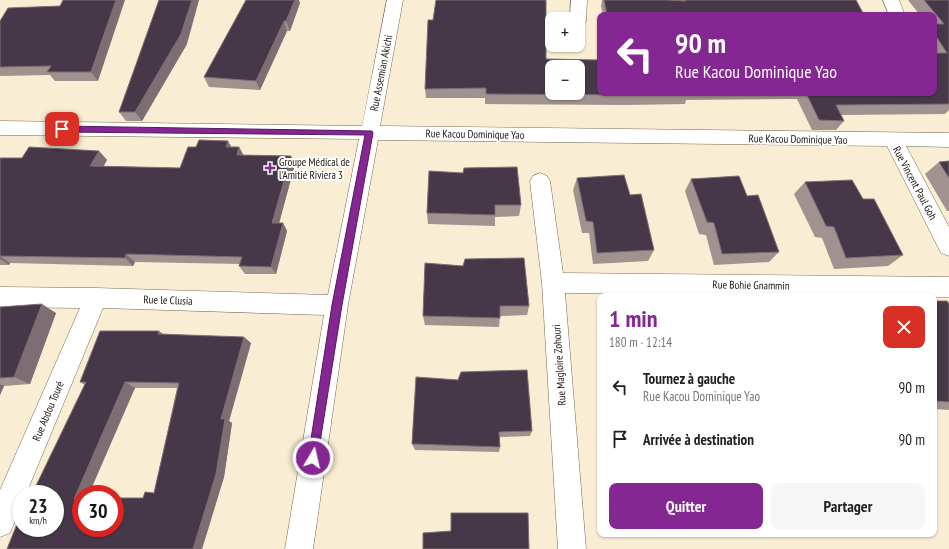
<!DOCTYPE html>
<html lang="fr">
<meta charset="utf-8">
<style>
body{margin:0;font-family:"PT Sans Narrow",sans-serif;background:#f6f6f6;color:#222;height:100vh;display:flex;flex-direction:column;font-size:15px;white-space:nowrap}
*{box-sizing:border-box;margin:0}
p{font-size:13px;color:#767676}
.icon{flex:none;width:22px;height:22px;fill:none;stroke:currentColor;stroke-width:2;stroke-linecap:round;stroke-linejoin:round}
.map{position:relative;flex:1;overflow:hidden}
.sheet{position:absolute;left:597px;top:293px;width:340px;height:244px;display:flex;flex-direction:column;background:#fff;border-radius:8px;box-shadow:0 1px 3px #0004}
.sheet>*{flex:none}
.banner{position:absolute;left:597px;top:12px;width:340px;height:84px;border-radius:8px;box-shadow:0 1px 3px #0004;background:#842792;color:#fff;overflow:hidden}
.fabs{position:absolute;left:545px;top:12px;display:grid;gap:8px}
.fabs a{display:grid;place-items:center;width:40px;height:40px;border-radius:8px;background:#fff;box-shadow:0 1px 3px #0004;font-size:20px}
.speed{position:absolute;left:12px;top:485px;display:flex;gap:8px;font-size:20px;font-weight:700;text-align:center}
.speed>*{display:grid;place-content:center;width:52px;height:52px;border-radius:50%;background:#fff;box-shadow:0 1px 3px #0004;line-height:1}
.speed small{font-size:10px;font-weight:400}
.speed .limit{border:6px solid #d22;background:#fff;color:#111}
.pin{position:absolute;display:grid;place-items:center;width:34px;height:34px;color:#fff;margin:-17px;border-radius:8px;box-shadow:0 2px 6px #0006}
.me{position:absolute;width:44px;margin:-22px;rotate:9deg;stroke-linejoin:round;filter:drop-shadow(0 0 3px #0008)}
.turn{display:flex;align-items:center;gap:14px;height:84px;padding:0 12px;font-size:18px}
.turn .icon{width:52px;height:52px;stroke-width:2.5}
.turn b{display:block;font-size:28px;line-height:34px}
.round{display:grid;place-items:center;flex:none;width:42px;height:42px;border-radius:8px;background:#f6f6f6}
.headline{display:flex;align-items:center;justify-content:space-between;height:68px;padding:0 12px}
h1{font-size:24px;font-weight:800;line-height:30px;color:#842792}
.button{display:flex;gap:8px;margin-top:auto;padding:8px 12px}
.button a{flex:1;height:46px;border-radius:8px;background:#842792;color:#fff;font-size:16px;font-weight:800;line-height:46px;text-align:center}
.button a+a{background:#f6f6f6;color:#222}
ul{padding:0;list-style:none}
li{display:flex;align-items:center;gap:12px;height:52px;padding:0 12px}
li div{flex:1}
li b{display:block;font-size:15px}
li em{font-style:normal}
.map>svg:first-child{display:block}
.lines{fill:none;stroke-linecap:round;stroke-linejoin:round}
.street-casing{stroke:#736952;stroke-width:1}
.street{fill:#fff;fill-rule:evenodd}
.wall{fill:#a0928e;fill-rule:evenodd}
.shaded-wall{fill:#7c6e72}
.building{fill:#473849;stroke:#7c6e72;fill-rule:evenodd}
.route{fill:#842792;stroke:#56195f}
.poi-dot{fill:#842792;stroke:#fff;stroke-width:1.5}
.labels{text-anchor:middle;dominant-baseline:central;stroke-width:4;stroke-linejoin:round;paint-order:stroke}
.street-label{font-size:11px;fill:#19150c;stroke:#fff}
.poi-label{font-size:11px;fill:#19150c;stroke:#fff;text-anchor:start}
</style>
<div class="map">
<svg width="949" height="549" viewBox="0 0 949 549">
<rect width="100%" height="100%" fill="#f9edd3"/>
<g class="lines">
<g class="street-casing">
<g id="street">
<polygon points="387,0 403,0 380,126 949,133 949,147 906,146 949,227 949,256 941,253 887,146 378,140 348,305 313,549 285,549 324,315 103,308 26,494 21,494 21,506 10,533 0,537 0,490 80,308 0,307 0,287 96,288 328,295 359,139 0,135 0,121 362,126"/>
<polygon points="571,0 587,0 586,21 584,24 578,26 578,19 570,19"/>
<polygon points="883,0 899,0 905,15 889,15"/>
<polygon points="540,173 547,176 550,181 563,273 949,277 949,297 565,293 586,549 558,549 542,283 530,181 533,176"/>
</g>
</g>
<use href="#street" class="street"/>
</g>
<g class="wall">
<polygon points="602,0 676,1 676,0 856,0 864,15 603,15 601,6"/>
<polygon points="908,0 949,0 949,110 945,114 841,115 844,121 836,130 812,130 797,99 686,100 685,104 627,105 485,104 485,98 426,98 425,89 546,59 600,93 934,93 934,15 920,15"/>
<polygon points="300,3 290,31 287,31 260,90 209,87 204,77"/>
<polygon points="60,6 98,81 55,81 50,75 0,76 0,21"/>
<polygon points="187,44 142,121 126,121 119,112"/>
<polygon points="232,147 239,147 243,155 291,156 295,164 279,223 283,223 287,231 276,274 245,274 239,266 240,264 135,262 133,266 10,263 9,265 0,265 0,158 22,158 99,151 107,160 103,166 180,168"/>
<polygon points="949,161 949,211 947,211 925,174 939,162"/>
<polygon points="429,171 521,205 519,216 495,217 495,226 428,224 427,213"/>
<polygon points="577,178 630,195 654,250 648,261 593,264 589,233 582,233 573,190"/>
<polygon points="691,179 747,196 779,252 769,262 714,265 706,235 699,234 685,191"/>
<polygon points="805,182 863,199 903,255 888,266 834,269 822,238 815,237 794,194"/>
<polygon points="425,263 529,306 527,315 500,316 499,327 425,325 423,316"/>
<polygon points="934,301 949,304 949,410 934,409"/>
<polygon points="0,307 56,313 30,384 4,386 0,395"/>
<path d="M163,334l88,9 -22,78 3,2 -8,54 -22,72h-195l14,-21 64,-143 -5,-3zM135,388h42l-23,105 -73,35v-34z"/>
<polygon points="416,377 532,431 530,436 500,437 500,447 499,452 415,450 412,444"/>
</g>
<g class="shaded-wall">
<polygon points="116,0 125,0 98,81 91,72"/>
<polygon points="192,0 199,0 187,44 142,121 135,112"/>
<polygon points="295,0 299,0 300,3 290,31 286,21"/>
<polygon points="284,21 287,31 260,90 256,81"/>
<polygon points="228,141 233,150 226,147"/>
<polygon points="239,147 244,156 237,155"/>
<polygon points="99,151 107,160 99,175 90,166"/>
<polygon points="291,156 295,164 277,231 272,223"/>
<polygon points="283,223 287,231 276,274 271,267"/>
<polygon points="126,254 135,262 133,266 125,258"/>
<polygon points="0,256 10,263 9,265 0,259"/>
<polygon points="42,304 56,313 30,384 14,377"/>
<polygon points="159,331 167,337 158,334"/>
<polygon points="244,337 251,343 229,421 232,423 224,477 202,549 193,549 221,419"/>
<polygon points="125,382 135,388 89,494 81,494 81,500 74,499"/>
<polygon points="0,384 4,386 0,395"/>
</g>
<g class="building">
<polygon points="63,0 116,0 91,72 47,72 51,66 0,67 0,21 8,8 60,6"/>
<polygon points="159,0 192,0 181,34 135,112 119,112"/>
<polygon points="246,0 295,0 286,21 284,21 256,81 204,77"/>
<path d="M436,0h110v59l54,1v33h89v1l-59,1 -144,-1v-6l-61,1 3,-69h5zM552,67h26v26h-26z"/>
<polygon points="604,0 667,0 686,1 685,0 856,0 864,15 607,15"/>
<polygon points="924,0 949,0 949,104 836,105 844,121 819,120 806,93 934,93 934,53 947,53 934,33 934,24 944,24"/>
<polygon points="199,140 228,141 226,147 239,147 237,155 291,156 272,223 283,223 271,267 239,266 242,257 126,254 125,258 0,256 0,158 22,158 29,147 99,151 90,166 180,168 188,147 196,147"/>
<polygon points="949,161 949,178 939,162"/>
<polygon points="517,167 521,205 495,205 495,215 427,213 429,171 463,173 464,168"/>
<polygon points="624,175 630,195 641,194 654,250 597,253 593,222 586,221 577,178"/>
<polygon points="739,176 747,196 758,195 779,252 722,254 714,223 707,222 691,179"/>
<polygon points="852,180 863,199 874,199 903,255 846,258 834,227 826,226 805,182"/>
<polygon points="524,258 529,306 500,306 500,318 423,316 425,263 463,266 465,259"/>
<polygon points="934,301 947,301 949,304 949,402 934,401"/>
<polygon points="42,304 14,377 0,378 0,307"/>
<path d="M100,331h59l-1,3 86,3 -23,82h4l-9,55 -23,75h-186l14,-35v14h34v-34h-23l54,-112h-6zM125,382l54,1 -25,110 -9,-1 -2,6h-28v30h-34v-30l-7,1z"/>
<polygon points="527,370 532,431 499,432 500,447 412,444 416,377 458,380 461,372"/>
<polygon points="451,513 528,513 529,549 423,549 423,533 451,531"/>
</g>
<polygon class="route" points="62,126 372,131 373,133 342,305 317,461 313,463 309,461 308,458 332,305 365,135 62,132 58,129"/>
<path class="poi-dot" d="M268 162h4v4h4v4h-4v4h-4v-4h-4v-4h4z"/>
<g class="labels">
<g class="street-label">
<text transform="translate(381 73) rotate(-79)">Rue Assemian Akichi</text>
<text transform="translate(475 134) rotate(1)">Rue Kacou Dominique Yao</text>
<text transform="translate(798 139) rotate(1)">Rue Kacou Dominique Yao</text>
<text transform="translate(915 183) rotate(62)">Rue Vincent Paul Goh</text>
<text transform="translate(751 285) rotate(1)">Rue Bohie Gnammin</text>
<text transform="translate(168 300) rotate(2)">Rue le Clusia</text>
<text transform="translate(559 365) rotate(-94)">Rue Magloire Zohouri</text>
<text transform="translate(48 411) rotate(-67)">Rue Abdou Touré</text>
</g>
<g class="poi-label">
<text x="279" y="162">Groupe Médical de<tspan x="279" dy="13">l'Amitié Riviera 3</tspan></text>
</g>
</g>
</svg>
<div class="fabs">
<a>+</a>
<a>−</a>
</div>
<div class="speed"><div>23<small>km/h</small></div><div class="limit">30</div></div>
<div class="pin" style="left:62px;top:129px;background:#d93025"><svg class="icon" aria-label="arrive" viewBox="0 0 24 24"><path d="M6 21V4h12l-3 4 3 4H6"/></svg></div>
<svg class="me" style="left:313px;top:458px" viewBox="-20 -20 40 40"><circle r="17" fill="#842792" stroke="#fff" stroke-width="3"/><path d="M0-11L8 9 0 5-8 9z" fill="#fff"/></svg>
<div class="banner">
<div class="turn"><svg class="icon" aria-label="left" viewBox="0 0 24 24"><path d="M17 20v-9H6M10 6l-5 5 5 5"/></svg><div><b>90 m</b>Rue Kacou Dominique Yao</div></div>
</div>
<section class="sheet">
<div class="headline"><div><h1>1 min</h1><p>180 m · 12:14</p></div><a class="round" style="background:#d93025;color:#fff"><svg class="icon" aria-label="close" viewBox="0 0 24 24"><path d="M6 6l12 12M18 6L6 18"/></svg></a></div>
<ul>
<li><svg class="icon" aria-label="left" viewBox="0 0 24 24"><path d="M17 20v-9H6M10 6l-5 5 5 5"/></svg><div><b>Tournez à gauche</b><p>Rue Kacou Dominique Yao</p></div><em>90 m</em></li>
<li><svg class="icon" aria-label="arrive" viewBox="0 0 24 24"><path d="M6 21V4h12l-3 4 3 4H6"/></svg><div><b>Arrivée à destination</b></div><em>90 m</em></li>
</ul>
<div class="button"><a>Quitter</a><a>Partager</a></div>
</section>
</div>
